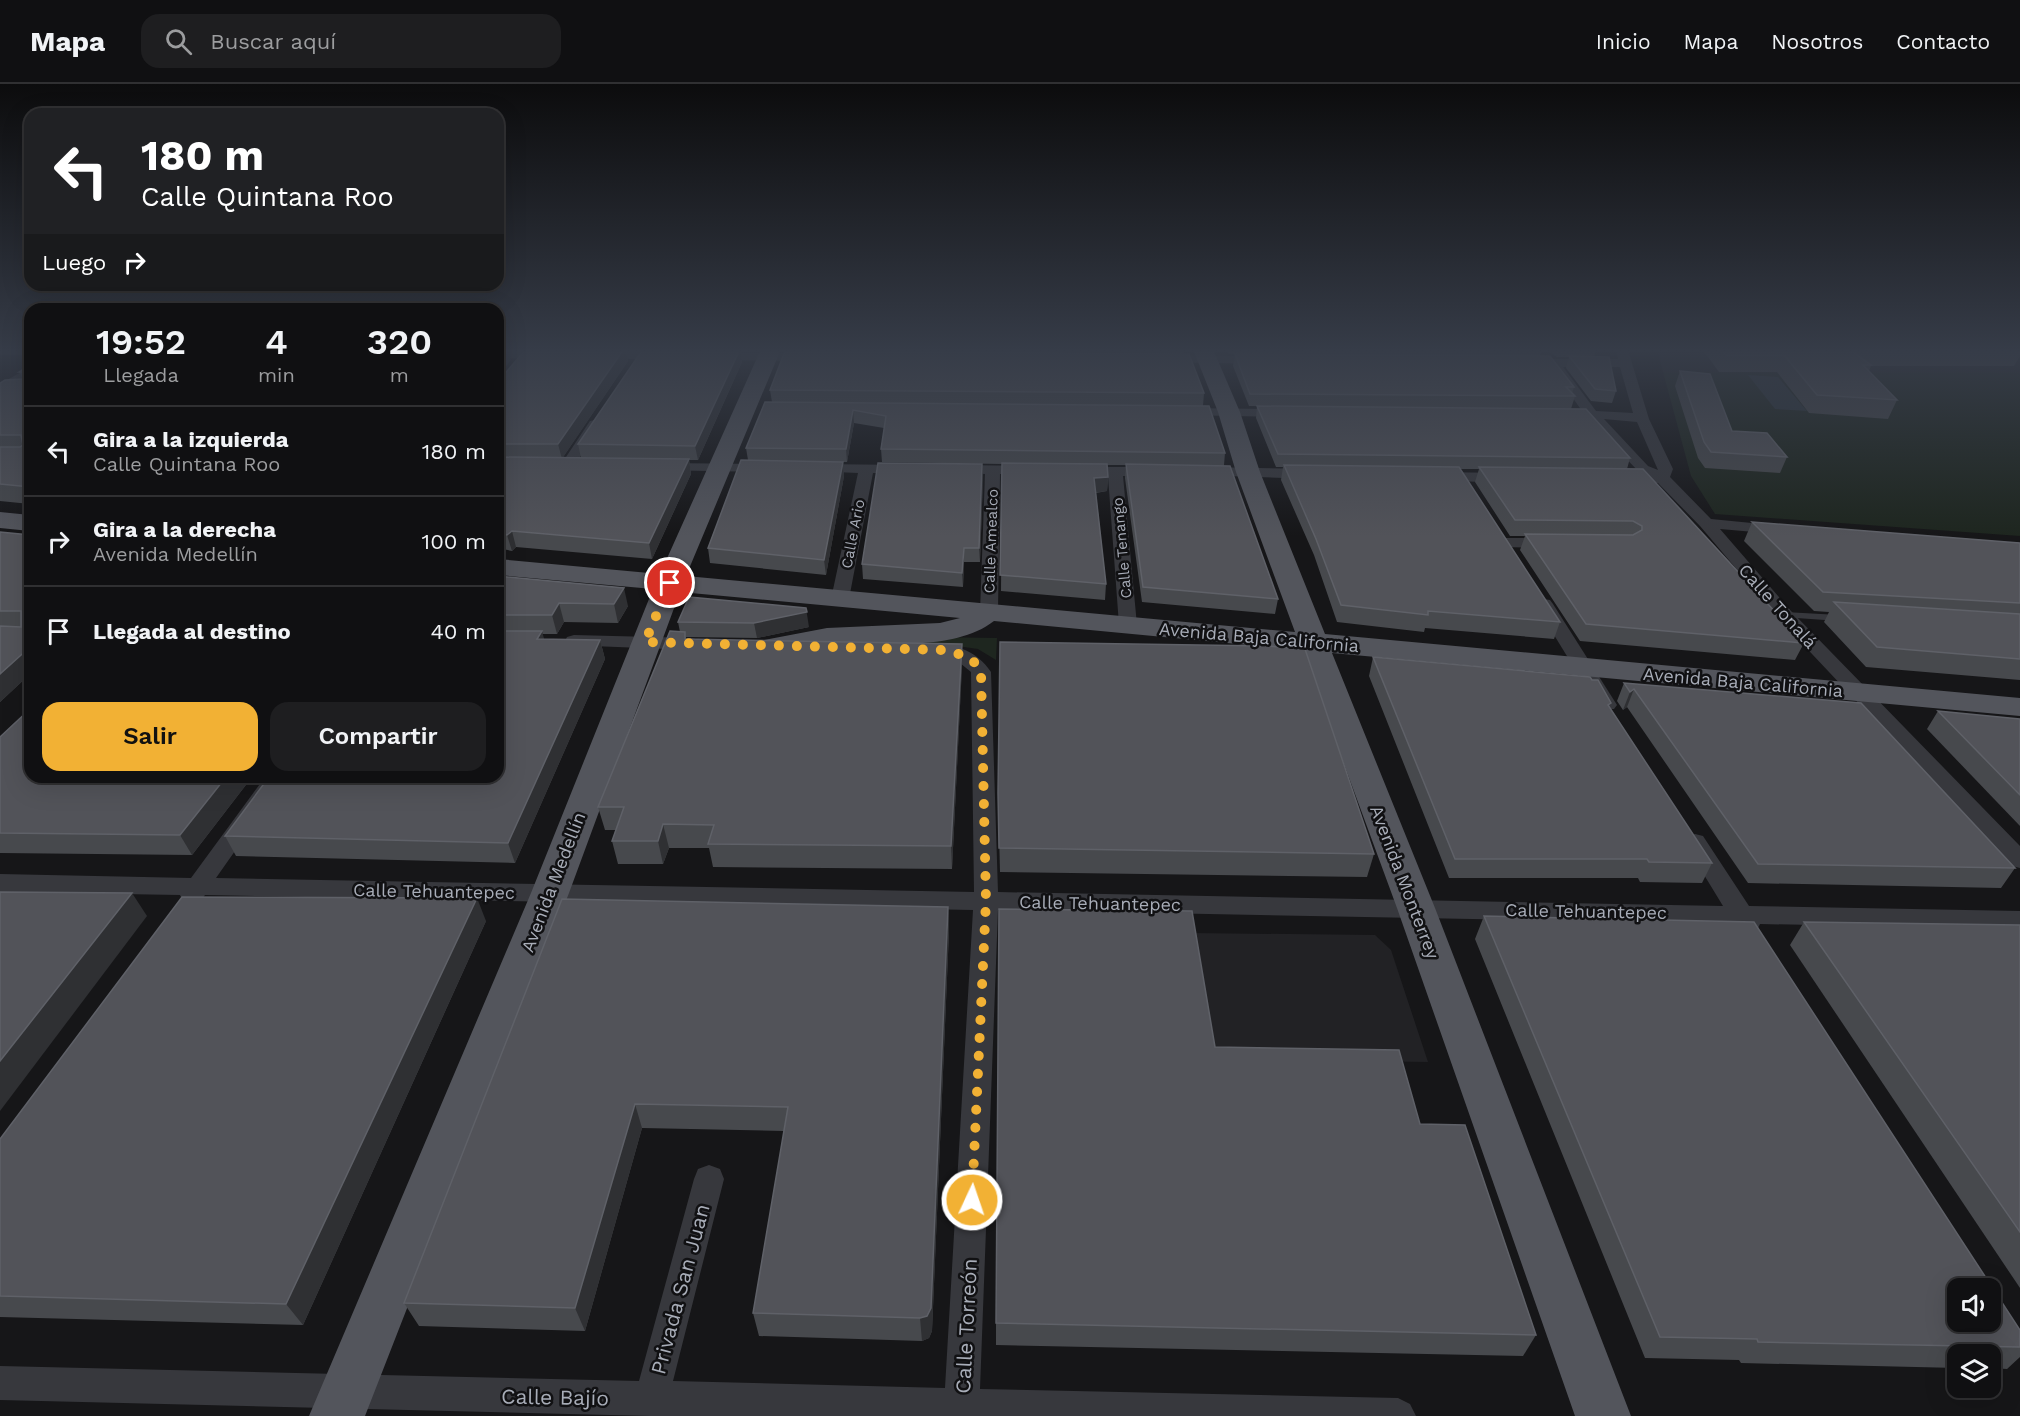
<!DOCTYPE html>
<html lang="es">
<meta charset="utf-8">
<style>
body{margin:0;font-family:"Work Sans",sans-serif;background:#1e1e20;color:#f1f3f6;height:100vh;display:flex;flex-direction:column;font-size:22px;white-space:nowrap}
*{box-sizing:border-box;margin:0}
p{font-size:20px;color:#9c9d9f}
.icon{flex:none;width:33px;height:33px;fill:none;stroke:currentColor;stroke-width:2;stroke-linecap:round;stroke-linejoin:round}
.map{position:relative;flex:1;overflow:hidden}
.sheet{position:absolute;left:24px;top:219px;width:480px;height:480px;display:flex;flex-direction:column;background:#101012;border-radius:18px;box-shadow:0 6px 24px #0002,0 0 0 2px #303032}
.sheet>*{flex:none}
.guide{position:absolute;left:24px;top:24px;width:480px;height:183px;border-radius:18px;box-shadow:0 6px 24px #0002,0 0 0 2px #303032;background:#202124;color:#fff;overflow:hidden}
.buttons{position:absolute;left:1947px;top:1194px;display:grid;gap:12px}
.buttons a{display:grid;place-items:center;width:54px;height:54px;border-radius:12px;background:#101012;box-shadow:0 6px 24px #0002,0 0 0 2px #303032;font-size:30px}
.pin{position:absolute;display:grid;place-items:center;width:51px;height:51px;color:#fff;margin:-26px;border:3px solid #fff;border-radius:50%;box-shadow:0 2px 6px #0007}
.me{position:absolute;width:66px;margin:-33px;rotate:3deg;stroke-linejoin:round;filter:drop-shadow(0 0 4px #0008)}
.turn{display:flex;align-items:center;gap:21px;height:126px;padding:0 18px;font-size:27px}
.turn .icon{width:78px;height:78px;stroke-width:2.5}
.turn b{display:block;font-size:42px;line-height:51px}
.then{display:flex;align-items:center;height:57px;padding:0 18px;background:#0003;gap:12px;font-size:22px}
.eta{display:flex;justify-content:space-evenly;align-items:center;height:102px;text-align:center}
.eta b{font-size:36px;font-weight:600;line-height:42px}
.button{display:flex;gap:12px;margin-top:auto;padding:12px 18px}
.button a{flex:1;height:69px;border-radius:18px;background:#f2b134;color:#111;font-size:24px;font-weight:600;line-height:69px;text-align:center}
.button a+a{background:#1e1e20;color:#f1f3f6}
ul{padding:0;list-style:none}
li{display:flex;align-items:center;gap:18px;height:90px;padding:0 18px;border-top:2px solid #303032}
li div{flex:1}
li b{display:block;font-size:22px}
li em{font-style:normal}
header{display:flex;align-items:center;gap:36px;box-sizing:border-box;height:84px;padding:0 30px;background:#101012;border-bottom:2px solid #303032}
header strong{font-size:28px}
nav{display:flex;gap:33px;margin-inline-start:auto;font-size:21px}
.search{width:420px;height:54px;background:#1e1e20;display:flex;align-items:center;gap:15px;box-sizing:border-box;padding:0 21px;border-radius:18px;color:#9c9d9f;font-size:22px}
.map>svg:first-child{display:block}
.built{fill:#222225}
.green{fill:#1e261f}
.water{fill:#2c353c}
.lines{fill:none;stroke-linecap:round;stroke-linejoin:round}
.lane{fill:#37383d;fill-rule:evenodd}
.street{fill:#37383d;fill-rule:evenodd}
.primary{fill:#53555c;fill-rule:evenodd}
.wall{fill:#47494d}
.shaded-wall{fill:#2f3033}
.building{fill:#525359;stroke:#5f6168;stroke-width:1.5;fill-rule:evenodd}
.route{stroke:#f2b134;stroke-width:10;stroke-dasharray:0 18}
.labels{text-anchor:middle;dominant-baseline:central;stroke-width:5;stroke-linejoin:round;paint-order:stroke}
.far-street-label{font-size:15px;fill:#a8adb8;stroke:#111113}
.street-label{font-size:18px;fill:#a8adb8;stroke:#111113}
.near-street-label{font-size:21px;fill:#a8adb8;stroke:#111113}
</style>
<header>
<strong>Mapa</strong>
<div class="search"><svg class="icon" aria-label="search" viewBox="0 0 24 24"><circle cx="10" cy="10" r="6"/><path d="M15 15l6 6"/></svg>Buscar aquí</div>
<nav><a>Inicio</a><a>Mapa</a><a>Nosotros</a><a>Contacto</a></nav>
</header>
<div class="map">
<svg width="2020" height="1332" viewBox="0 0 2020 1332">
<rect width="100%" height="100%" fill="#161618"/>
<g class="built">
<polygon points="1657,265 2009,265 2020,272 2020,288 1663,288"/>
<polygon points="1189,849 1375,851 1391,866 1428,978 1209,975"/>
</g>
<g class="green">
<polygon points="1663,288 2020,288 2020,452 1715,430 1691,392"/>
<polygon points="930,553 997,554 996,576 978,565 957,562 843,554"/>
</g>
<polygon class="water" points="1748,291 1778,293 1807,327 1775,325"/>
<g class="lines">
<polygon class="lane" points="1785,528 1839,531 1844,534 1839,537 1782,533 1780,531 1782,529"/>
<g class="street">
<rect x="0" y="265" width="30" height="6"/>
<path d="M1616,265l12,1 21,69 24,50 -3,8 41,42 72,7 2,3 -2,3 -6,2 -57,-5 71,82 229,235v22l-8,-2 -233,-247 -79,-93 -42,-43 -39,-2 -3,-3 3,-3 21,-2 -52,-54 -29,-1 -2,-3 2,-3 23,-1 -31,-44h-24l-6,-4 6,-4h91zM1563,283h57l13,46 -37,-2zM1604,335l33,3 21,48 -10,-4z"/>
<polygon points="498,266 548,267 554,271 548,275 498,274"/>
<polygon points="600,267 665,268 671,272 665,276 596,274 594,271 596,268"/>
<polygon points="714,269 812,269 818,273 812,277 710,276 708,273 710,270"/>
<polygon points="1164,271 1262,272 1268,276 1262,280 1160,278 1158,275 1160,272"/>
<polygon points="30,283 30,293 0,310 0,300"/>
<polygon points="1183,324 1284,325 1291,329 1284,333 1178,331 1176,328 1178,325"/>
<polygon points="595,336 602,340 572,385 567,386 562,385 560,382 590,337"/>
<polygon points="661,379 765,380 772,384 765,388 656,386 654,383 656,380"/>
<polygon points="817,380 906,381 913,385 906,389 873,389 849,515 846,519 834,519 831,515 858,389 812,387 810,384"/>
<polygon points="955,381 1029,382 1036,386 1029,390 1000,390 998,528 995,532 983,532 980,528 985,390 950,388 948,385"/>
<polygon points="1081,383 1155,383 1163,388 1155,393 1123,392 1137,541 1134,545 1122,545 1119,541 1108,392 1076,390 1074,387 1076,384"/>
<polygon points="1204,383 1311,385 1319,390 1311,395 1199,391 1196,388"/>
<polygon points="1438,388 1506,389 1514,394 1506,399 1433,396 1430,393 1433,390"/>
<polygon points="1505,454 1549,454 1557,459 1549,464 1499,463 1497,459 1499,455"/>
<polygon points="1544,515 1550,516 1553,520 1617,621 1614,625 1600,625 1597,621 1535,520 1538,516"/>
<polygon points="574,551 692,554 699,556 701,560 699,564 692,566 567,561 565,557 567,553"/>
<path d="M934,560c24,1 43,7 57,28l7,220 725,14 -39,-64 3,-6 8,-2 8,2 46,70 271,5v18l-260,-5 -3,6 -9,3 -9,-3 -4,-6 -737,-14 -18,479 418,9 12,6 6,12h-766l-650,-16v-34l639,15 55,-202 4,-10 11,-4 11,4 4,10 -51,202 272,7 28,-478 -768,-15c-6,9 -12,9 -22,6l-3,-6 -180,-3v-18l191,4 74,-101h22l-71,101 758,14 -3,-220 -16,-13 -28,-5 -2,-4 2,-4z"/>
</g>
<g class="primary">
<path d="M761,265h20l-95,227 609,56 -59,-160 -18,-60 -25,-63h20l27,63 20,60 65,162 695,64v18l-688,-63 103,255 196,508h-56l-178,-508 -95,-258 -308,-29c-41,32 -117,20 -167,25 -21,2 -43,11 -63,6l-5,-6 5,-6 63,-12 113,-5 20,-5 -280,-26 -111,301 -204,523h-56l222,-523 122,-304 -155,-14v-16l162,15z"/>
<polygon points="0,428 30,431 30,447 0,444"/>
</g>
</g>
<g class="wall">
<polygon points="526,265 625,265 628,277 563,373 581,374 578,360 740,265 742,278 698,376 689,376 691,390 652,475 516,463 512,467 498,464 498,295 501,294"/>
<polygon points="791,265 1184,265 1184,269"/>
<polygon points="1226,265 1596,265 1594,273 1616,307 1612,319 1591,317 1566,284 1569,273 1557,273 1546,266 1542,267 1540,272 1574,303 1572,310 1575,312 1571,325 1630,374 1627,385 1804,559 1795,576 1580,557 1520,466 1525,452 1510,452 1475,398 1479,385 1460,385 1560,538 1554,555 1425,544 1424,548 1337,538 1314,471 1281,396 1283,383 1276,383 1256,334 1257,322 1325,323 1249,322 1233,282 1235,270 1336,271 1229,270"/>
<polygon points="1702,265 2020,265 2020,272 2014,282 1871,282 1869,287 1897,316 1888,335 1809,329 1777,288 1719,288"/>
<polygon points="30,281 30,420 0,417 0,299 23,295 19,288"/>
<polygon points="1680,287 1732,347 1787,373 1780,389 1705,384 1698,374 1675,302"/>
<polygon points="770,306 1204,309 1203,322 772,318"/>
<polygon points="765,318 1209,322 1225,369 1224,381 1278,515 1275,530 1142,518 1125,394 1126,381 1107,381 1108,393 1107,407 1096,409 1106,500 1105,516 1001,507 1002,380 882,378 881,365 884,344 854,339 847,378 843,378 844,392 826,491 710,479 708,464 748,376 746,364"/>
<polygon points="983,393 980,478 964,478 963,503 863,495 862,480"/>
<polygon points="1752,438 2020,459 2020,596 1866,583 1824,538 1829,528 1814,527 1744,457"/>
<polygon points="0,448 30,451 30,590 0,618"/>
<polygon points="498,492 628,522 618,539 564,538 557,550 542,550 544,556 600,556 605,575 515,779 236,772 225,752 498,693"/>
<polygon points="689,513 809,543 757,554 686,553 686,555 962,582 952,785 713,783 709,764 669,764 663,780 618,780 612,757 616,746 605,746 598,723 680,548 678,538"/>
<polygon points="1373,573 1610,624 1712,779 1702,799 1640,798 1638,794 1449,794 1369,592"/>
<polygon points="1624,599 2015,784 2001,804 1748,799 1627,623 1623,626 1617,617"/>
<polygon points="1938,627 2020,635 2020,742 1927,645"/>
<polygon points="0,653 252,693 192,771 0,769"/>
<polygon points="998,709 1374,770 1367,793 1000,788"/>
<polygon points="562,815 948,823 949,847 932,1247 929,1254 922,1257 759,1252 753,1229 784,1047 642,1044 585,1247 419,1242 404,1219"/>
<polygon points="1484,832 2020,1246 2020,1273 2007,1285 1990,1284 1990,1270 1958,1270 1958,1284 1741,1279 1739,1276 1645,1274 1475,855"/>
<polygon points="486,837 303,1241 0,1233 0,1055"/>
<polygon points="1804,838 2020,841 2020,1204 1790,861"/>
<polygon points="1420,1040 1536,1251 1523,1272 996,1261 996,1239"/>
</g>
<g class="shaded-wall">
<polygon points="506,265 508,265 511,276 498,292 498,274"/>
<polygon points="624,265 625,265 628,277 562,375 558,360"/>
<polygon points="740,265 742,278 698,376 695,362"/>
<polygon points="853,326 854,339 847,378 846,365"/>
<polygon points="689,375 691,390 652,475 649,459"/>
<polygon points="843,378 844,392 826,491 824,476"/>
<polygon points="982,380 983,393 980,478 979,464"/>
<polygon points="1108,393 1107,407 1093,409 1094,394"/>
<polygon points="512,447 516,463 512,467 507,451"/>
<polygon points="964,464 964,478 963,503 962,489"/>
<polygon points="624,504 628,522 618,539 614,520"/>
<polygon points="559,519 564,538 557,550 552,531"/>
<polygon points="806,524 809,543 757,554 754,539"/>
<polygon points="542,547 547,566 537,555"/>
<polygon points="600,556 605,575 515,779 508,759"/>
<polygon points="962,560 962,582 952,785 951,762"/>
<polygon points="30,563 30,590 0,618 0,590"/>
<polygon points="1634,605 1627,623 1623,626 1630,608"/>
<polygon points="226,693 252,693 192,771 180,751"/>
<polygon points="663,740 669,764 663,780 658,757"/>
<polygon points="132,809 147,832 0,1027 0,977"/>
<polygon points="477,814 486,837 303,1241 286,1220"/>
<polygon points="948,823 949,847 932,1247 929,1254 922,1257 920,1234"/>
<polygon points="635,1020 642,1044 585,1247 575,1224"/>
</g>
<g class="building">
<polygon points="498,265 506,265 498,274"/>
<polygon points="526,265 624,265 558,360 498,360 498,295 501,294"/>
<polygon points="643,265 740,265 695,362 578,360"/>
<polygon points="1722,265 1849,265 1871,281 1863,281 1897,316 1817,311 1784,271 1726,271"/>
<polygon points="785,267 1189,270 1204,309 770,306"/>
<polygon points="1235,270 1550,272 1574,303 1566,303 1575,312 1250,310"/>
<polygon points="1569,272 1609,273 1616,307 1595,305"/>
<polygon points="30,281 30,403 0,400 0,363 20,363 23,361 21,351 0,351 0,299 5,296 23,295 23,288 19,288"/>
<polygon points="1680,287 1710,290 1732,347 1767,349 1787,373 1711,368 1704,358"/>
<polygon points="765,318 1209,322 1225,369 881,365 886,332 853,326 846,365 746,364"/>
<polygon points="1257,322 1586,325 1630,374 1278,370"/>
<polygon points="498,373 689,375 649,459 512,447 507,451 498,449"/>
<polygon points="741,376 843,378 824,476 708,464"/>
<polygon points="878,379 982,380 979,464 964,464 962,489 862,480"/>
<polygon points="1002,379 1107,380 1108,393 1094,394 1106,500 1000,491"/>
<polygon points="1126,380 1230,382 1278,515 1143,503"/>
<polygon points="1284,381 1459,383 1560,538 1428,527 1428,531 1341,521 1316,455"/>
<polygon points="1479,383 1643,385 1804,559 1586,540 1525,450 1633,451 1642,446 1642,442 1633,437 1515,436"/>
<polygon points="1752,438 2020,459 2020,519 1823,508"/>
<polygon points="0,448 30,451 30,563 0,590 0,542 21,543 21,527 0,527"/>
<polygon points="498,492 624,504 614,520 559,519 552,531 498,531"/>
<polygon points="689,513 806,524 807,528 754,539 678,538"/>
<polygon points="1834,518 2020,530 2020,575 1877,563"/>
<polygon points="498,547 542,547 537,555 600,556 508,759 225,752 269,693 498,693"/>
<polygon points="670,547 685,548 685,555 962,560 951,762 708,760 714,741 663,740 658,757 612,757 624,723 598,723"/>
<polygon points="1000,558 1266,562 1305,565 1374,770 999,764 998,709"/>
<polygon points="1373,573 1590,593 1592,596 1598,596 1611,619 1608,621 1712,779 1649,778 1647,775 1455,775"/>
<polygon points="1624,599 1861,619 2015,784 1758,780 1634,605 1630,608"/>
<polygon points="30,625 30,693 226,693 180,751 0,749 0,653"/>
<polygon points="1938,627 2020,635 2020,711"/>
<polygon points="0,808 132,809 0,977"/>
<polygon points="182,813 477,814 286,1220 0,1212 0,1055"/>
<polygon points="562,815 948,823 931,1224 927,1232 920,1234 753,1229 788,1023 635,1020 575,1224 404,1219"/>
<polygon points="999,825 1192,827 1215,963 1399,966 1420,1040 1465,1041 1536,1251 996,1239"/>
<path d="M1484,832l270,6 266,408v17l-262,-5 -1,-3 -97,-2zM1958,1204h32v34h-32z"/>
<polygon points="1804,838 2020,841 2020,1148"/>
</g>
<linearGradient id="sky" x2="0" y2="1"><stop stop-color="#0c0c0d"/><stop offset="0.59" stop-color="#363c48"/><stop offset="1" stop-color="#363c48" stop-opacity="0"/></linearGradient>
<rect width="2020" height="452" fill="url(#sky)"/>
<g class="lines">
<path class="route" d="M670,499l-25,59 296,8c17,4 32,5 40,22l5,229 -14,299"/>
</g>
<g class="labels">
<g class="far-street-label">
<text transform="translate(853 450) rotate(-79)">Calle Ario</text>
<text transform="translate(991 457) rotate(-88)">Calle Amealco</text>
<text transform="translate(1122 464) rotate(-95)">Calle Tenango</text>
</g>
<g class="street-label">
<text transform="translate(1778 522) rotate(48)">Calle Tonalá</text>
<text transform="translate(1259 553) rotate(5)">Avenida Baja California</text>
<text transform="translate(1743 598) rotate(5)">Avenida Baja California</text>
<text transform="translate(553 798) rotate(-69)">Avenida Medellín</text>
<text transform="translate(1405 798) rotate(69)">Avenida Monterrey</text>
<text transform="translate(434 807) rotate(1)">Calle Tehuantepec</text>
<text transform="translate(1100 819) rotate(1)">Calle Tehuantepec</text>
<text transform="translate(1586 827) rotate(1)">Calle Tehuantepec</text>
</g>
<g class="near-street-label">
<text transform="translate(680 1205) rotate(-75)">Privada San Juan</text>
<text transform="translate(966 1242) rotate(-87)">Calle Torreón</text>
<text transform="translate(555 1313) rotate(1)">Calle Bajío</text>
</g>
</g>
</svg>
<div class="buttons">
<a><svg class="icon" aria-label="sound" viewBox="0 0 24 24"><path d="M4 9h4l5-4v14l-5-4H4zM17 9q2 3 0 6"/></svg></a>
<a><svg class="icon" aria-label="layers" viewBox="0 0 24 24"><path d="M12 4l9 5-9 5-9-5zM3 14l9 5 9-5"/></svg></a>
</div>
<div class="pin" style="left:670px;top:499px;background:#d93025"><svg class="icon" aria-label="arrive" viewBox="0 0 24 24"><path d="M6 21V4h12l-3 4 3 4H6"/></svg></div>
<svg class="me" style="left:972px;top:1116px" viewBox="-20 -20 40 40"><circle r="17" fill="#f2b134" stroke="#fff" stroke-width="3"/><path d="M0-11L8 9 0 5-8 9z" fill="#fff"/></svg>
<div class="guide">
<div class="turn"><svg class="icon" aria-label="left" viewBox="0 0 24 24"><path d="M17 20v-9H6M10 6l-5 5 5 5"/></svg><div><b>180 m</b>Calle Quintana Roo</div></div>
<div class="then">Luego<svg class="icon" aria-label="right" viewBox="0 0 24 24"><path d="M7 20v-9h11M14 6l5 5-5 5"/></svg></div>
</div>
<section class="sheet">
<div class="eta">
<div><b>19:52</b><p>Llegada</p></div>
<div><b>4</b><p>min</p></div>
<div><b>320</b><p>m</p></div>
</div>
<ul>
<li><svg class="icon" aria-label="left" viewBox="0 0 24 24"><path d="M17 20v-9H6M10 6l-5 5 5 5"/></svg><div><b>Gira a la izquierda</b><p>Calle Quintana Roo</p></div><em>180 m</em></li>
<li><svg class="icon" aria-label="right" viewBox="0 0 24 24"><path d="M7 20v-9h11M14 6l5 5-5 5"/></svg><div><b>Gira a la derecha</b><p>Avenida Medellín</p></div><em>100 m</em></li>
<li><svg class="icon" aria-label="arrive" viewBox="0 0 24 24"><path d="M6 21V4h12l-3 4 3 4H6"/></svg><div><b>Llegada al destino</b></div><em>40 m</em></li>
</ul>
<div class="button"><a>Salir</a><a>Compartir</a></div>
</section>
</div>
